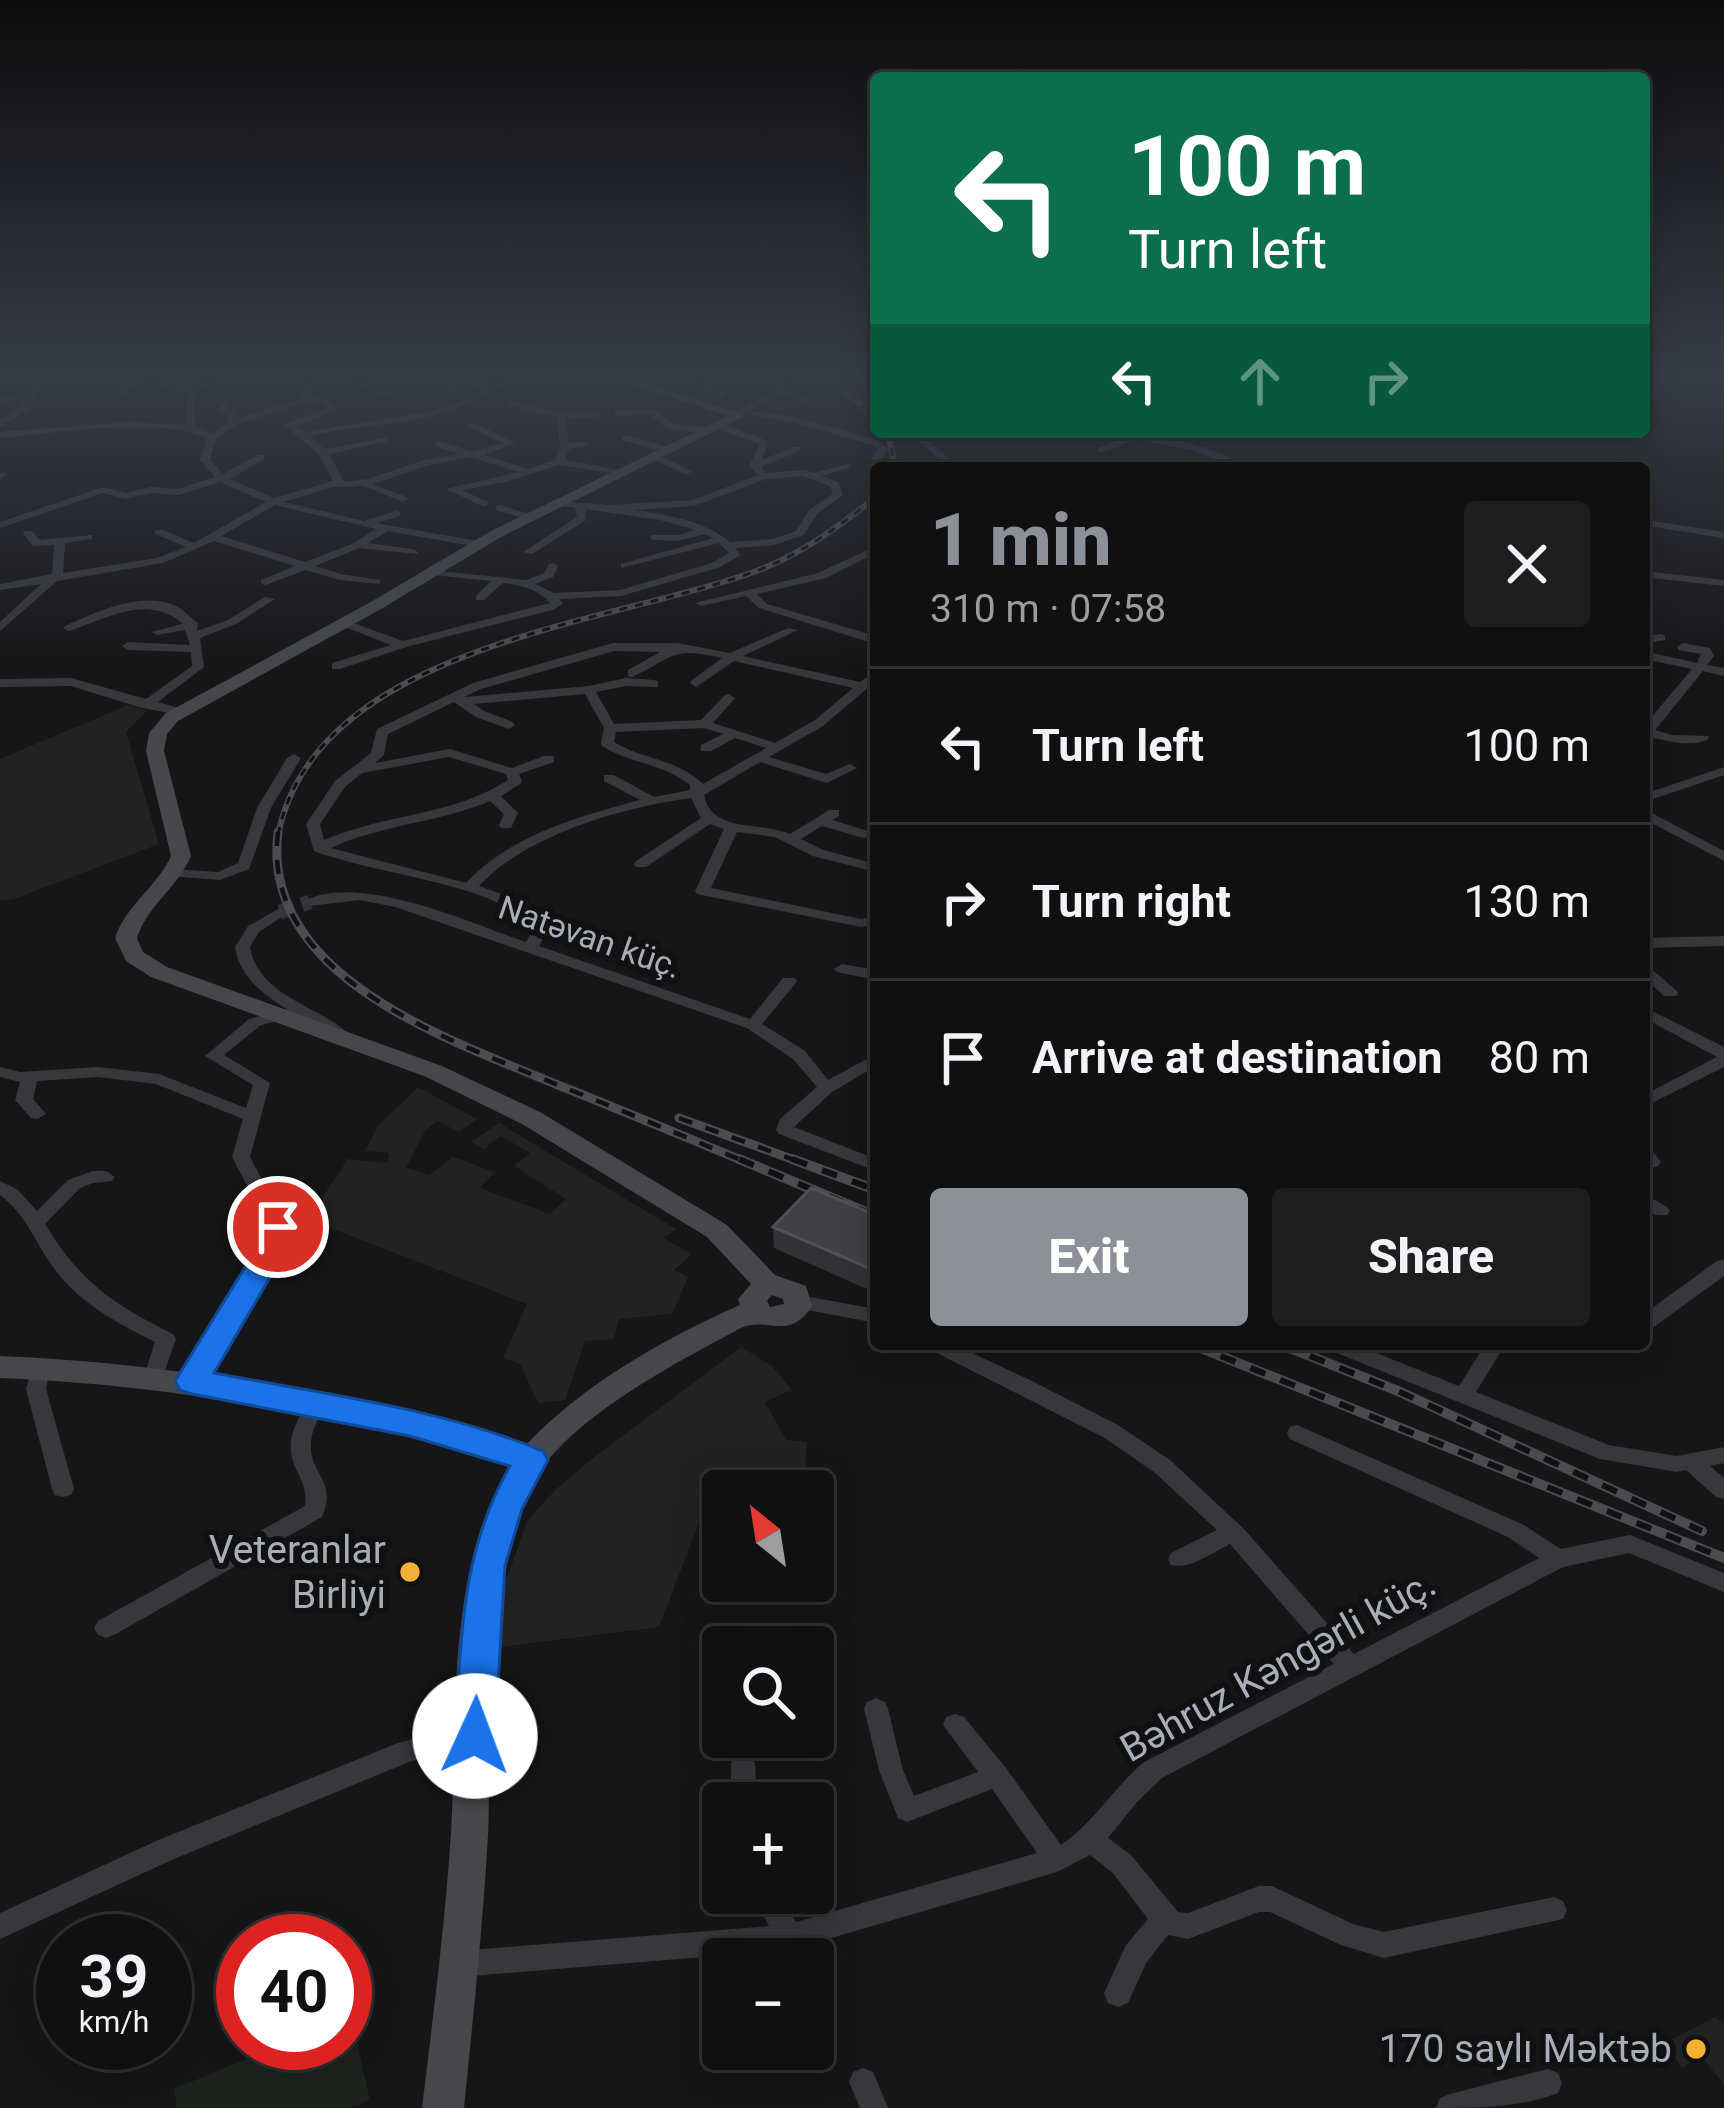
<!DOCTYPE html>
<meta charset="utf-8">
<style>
body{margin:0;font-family:Roboto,sans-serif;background:#1e1e20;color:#f1f3f6;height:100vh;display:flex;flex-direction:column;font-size:45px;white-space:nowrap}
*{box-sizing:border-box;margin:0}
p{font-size:39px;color:#9c9d9f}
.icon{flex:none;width:66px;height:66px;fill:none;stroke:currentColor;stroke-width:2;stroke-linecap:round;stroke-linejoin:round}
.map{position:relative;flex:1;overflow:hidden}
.side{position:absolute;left:870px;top:462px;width:780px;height:888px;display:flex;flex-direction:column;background:#101012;border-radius:12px;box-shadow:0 6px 30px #0003,0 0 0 3px #303032}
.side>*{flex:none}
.top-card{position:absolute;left:870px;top:72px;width:780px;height:366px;border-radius:12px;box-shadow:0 6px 30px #0003,0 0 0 3px #303032;background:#0b6e4f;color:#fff;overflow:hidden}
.needle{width:78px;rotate:330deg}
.tools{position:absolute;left:702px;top:1470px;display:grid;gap:24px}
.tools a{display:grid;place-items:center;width:132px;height:132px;border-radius:12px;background:#101012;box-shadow:0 6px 30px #0003,0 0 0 3px #303032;font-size:60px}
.speed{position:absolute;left:36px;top:1914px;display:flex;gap:24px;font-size:60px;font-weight:700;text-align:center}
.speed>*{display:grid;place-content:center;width:156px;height:156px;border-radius:50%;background:#101012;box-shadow:0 6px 30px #0003,0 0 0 3px #303032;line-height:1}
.speed small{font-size:30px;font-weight:400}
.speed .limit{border:18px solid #d22;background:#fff;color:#111}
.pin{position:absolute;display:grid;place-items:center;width:102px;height:102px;color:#fff;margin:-51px;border:6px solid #fff;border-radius:50%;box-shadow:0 3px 12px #0007}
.me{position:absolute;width:132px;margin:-66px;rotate:2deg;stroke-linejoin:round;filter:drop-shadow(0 0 9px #0008)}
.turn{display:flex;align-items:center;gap:42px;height:252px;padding:0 60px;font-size:54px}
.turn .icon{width:156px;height:156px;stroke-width:2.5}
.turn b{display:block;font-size:84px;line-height:102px}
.lanes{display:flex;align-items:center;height:114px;padding:0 60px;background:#0003;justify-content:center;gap:60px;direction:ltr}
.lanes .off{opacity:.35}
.round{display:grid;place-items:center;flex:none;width:126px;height:126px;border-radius:12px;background:#1e1e20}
.headline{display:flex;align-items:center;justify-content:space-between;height:204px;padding:0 60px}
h1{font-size:72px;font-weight:800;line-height:90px;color:#8c9099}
.action{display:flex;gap:24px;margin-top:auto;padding:24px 60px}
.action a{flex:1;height:138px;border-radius:12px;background:#8c9099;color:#fff;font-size:48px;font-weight:800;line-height:138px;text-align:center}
.action a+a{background:#1e1e20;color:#f1f3f6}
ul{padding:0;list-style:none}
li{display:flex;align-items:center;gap:36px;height:156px;padding:0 60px;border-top:3px solid #303032}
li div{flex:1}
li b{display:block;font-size:45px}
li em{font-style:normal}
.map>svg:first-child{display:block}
.built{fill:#222225}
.green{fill:#1c231d}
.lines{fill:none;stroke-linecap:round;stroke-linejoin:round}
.street-tunnel{stroke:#333438;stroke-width:15;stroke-dasharray:15 8;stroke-linecap:butt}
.street{fill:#37383d;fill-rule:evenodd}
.secondary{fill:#45474d;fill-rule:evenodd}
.rail-far2-casing{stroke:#4a4c52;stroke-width:6}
.rail-far1-casing{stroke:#4a4c52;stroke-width:9}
.rail-casing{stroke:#4a4c52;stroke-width:10}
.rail-far2{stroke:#111113;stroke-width:3;stroke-dasharray:8;stroke-linecap:butt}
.rail-far1{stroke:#111113;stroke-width:4.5;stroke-dasharray:14;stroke-linecap:butt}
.rail{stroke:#111113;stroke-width:6;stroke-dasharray:16;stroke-linecap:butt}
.wall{fill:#323236}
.building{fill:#3f3f44;stroke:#4f5156;stroke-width:3}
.route{fill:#1a73e8;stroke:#114b97;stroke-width:3}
.poi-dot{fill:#f2b134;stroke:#111113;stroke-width:4.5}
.labels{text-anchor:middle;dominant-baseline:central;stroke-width:12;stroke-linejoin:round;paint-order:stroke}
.street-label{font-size:33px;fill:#a8adb8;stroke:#111113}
.near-poi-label{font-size:39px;fill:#a8adb8;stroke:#111113;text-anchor:end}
.near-street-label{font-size:39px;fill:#a8adb8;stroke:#111113}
</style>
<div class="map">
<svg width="1724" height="2108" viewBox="0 0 1724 2108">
<rect width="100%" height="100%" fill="#161618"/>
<g class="built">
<polygon points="128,705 147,711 126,732 159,844 14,899 0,901 0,759"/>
<polygon points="418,1087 477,1119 459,1132 437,1121 425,1131 406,1168 429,1175 453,1157 495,1172 480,1188 550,1214 566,1199 514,1166 530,1153 501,1136 484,1149 471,1142 499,1123 676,1229 664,1238 692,1254 674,1270 688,1277 672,1314 619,1319 614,1339 585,1341 565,1400 538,1403 520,1364 503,1358 527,1304 333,1229 304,1225 348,1159 387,1163 389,1153 365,1151 378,1126"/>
<polygon points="741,1347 772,1366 792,1390 765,1402 786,1440 807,1442 803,1491 723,1491 723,1514 703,1512 659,1627 501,1647 504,1585 528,1520 556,1489 597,1455"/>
<polygon points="1715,2017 1724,2024 1724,2084 1701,2056 1682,2068 1664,2043"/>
</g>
<polygon class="green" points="351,2016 370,2100 351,2108 177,2108 174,2089 285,2043 345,2043 345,2018"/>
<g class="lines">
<polyline class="street-tunnel" points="280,912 310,902"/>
<g class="street">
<polygon points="40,373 48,373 29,409 0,427 0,420 22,405 26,399 0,402 0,396 29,393"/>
<path d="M110,373c25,0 53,14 76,13 22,-2 43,-13 66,-13l-57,16v35l17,10 18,-13 -16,-21 1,-2h6l16,20 63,-20 8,-15 23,-10h14l-2,2 51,19 -7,2 -52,-18 -20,9 -5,9 16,2 13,11 -43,17 9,6 123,-20 26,-8 34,-16 -51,6 -4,-3 1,-2 65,-7 17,-9h11c-29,18 -61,35 -95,43 -40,10 -82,10 -122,20l15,13 63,-12v4l-59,13 15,28 24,-3 56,-19 35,-6 -24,-8v-4l3,-1 34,10 31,-8 -34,-16 -2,-2 5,-3 44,21 -32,12 44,14 27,-9 5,-14 -3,-29 -48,-11v-4l3,-1 49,11h38v4l-3,1 -30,1 3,25 14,-1 5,3 -19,4 -4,11 64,12 -5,3 -65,-10 -54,17 -43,8 26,12 1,2 -5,3 -38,-18 72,-17 -47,-15 -42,8 -56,19 34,13 1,2 -5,3 -39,-16 -31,1 -49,15 80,19 32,-10 4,1v4l-24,7 101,18 5,3 -5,3 -89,-16 -20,12 45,6 5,3 -1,2 -58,-6 -44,18 26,8 39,6v4l-40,-4 -34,-10 -41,15 -4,-1v-4l34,-14 -81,-25 -51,22 -106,18 -57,50v-9l41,-38 -41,6v-6l52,-10 2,-29 -21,1 -10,-13 1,-2h8l8,9 52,-5v4l-27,4 -2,30 94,-15 29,-11 -31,-13v-4h8l31,13 72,-41 -46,-20 -41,13 -29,-2 -24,6 -23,-6 -103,35v-6l103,-35 23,6 24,-6 28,2 37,-12 -15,-17 7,-21c-40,-24 -158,-5 -207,-1v-6l128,-10 57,3 2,-32 -49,-12 -22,20h-6v-4l21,-18zM308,401l12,1 8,6 -44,17 35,29 14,27 -59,17 -44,-19 34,-20v-4h-6l-35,19 -13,-14 6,-21 22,-15zM275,505l101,24 -22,14 -49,19 -84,-26z"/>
<polygon points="551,373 565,373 569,376 565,379"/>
<polygon points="621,373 696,377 720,392 742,373 751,373 716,403 712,400 715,396 694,382"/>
<polygon points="804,373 814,373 785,391 811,399 811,403 778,395 751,411 797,417 879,441 888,449 879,461 871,459 878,449 873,445 796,423 735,412"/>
<polygon points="845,373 855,373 876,386 876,393"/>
<path d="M653,409c28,21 28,16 63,18l4,-4 48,18 -6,19 32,-13h6v4l-39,16 5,6 38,-3 9,3 36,-9v4l-28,8 17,6 5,13 -26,19 -13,21 -30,10 -39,3 5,6 -1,2 -19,11 -99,29 -62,3 4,5 -10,6 -147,37 -66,22h-8v-6l59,-18 -51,-20v-4h8l55,20 147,-38c-10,-13 -31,-19 -47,-20l-19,17h-8v-4l15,-15 -58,-6 -4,-1v-4l97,10 18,-7 5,-9 4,-1 5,3 -5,11 -18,7 19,9 66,-3 92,-27 17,-10 -10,-10 -98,25v-4l92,-26 -8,-4 -27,7 -23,-1 -4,-1v-4h27l18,-5 -36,-10 -75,-11 1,11 -54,34 -9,-2 54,-35 -2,-9 -19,-3v-4l53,4 84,-5 65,-25 -9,-9 11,-22 -42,-15 -4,3c-25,0 -46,2 -63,-17l-32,1 -5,-3 5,-3zM803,476l27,10 3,8 -24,16 -13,21 -23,8 -43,3c-27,-22 -62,-27 -96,-32l60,-4 72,-27z"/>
<polygon points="910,432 920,432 959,468 948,468"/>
<polygon points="966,432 1000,435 1029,432 1000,441"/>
<path d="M1111,432c46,0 101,14 141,36h-14l-47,-18 -55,-11 -32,13h-6v-4l28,-11z"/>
<polygon points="625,435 672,448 674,450 669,453 622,440 622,436"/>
<polygon points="652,455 658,455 693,472 685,474 652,459"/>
<polygon points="0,473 5,473 7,475 0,479"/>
<polygon points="500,505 533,515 534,517 529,520 496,510 496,506"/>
<polygon points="1652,521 1724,532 1724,538 1648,526 1647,524"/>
<polygon points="876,546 876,553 826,578 757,594 767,604 876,636 876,644 759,608 746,596 701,606 695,603 818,573"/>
<polygon points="1644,571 1724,580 1724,586 1644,577"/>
<path d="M265,597l10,2 -39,25 -36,14 4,29 -46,35 24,7v6l-40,-7 -71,-22 -71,1v-8l71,-1 75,21 46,-33 -1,-14 -63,-2 -6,-4 6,-4 62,3 -5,-15 -28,5 -6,-3 31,-8 -1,-2c-35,-28 -75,-3 -112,9l-6,-3 2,-2c31,-14 77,-36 111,-20 8,4 16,13 22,17l-1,8 31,-11z"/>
<path d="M788,628l10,2 -55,26 117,26 16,-11v10l-53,45 -54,31 57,17 24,-10 7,4 -30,15 -67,-21 -56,33c8,39 57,26 86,39l39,-24h10v6l-7,4 36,11v6l-5,1 -41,-12 -21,13 22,11 53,14v8l-63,-16 -38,-19 -38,-5 -26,56 150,31 15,-2v8l-15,2 -164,-33 -2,-3 29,-62 -14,-5 -64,43h-10l-2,-3 2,-3 65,-43 -10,-20c-68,9 -165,37 -212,88 28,10 51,18 71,41l-11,19 211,73 33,-41h12l2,3 -2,3 -33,40 43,27 23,29 48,-26v12l-44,26 -38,35 82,32v12l-97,-37 -3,-4 4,-11 37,-32 -24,-28 -46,-31 -352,-121 -35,-7 -50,6 -7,-4c54,-31 166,21 223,40l8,-15c-42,-45 -159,-52 -220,-76l-8,-27 29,-43 36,-28 6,-24 96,-46 140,-40h64l53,10zM614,651l46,1 -32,18v6l4,1c44,-20 37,-31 90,-19l-30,22 -2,3 6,4 38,-26 119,27 -38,32 -40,23 -62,-20 22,-25 -6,-4 -4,1 -24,25 -87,4 -18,-32 30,-6 32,1v-6l-4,-1 -28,-2 -37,8 -125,11 17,-8zM585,694l19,34 -3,15 1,3c28,18 63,18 88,39v5l-36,7 -40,-22h-10v6l36,19c-63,17 -129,35 -174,83l-135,-35c51,-24 108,-25 159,-47l14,13 -5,11 2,3h10l7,-15 -17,-17 19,-12 2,-3 -3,-7 35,-12v-6h-10l-32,12 -62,-19 -75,14 9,-8 4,-21 66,-32 22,15 33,12 6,-4 -2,-3 -29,-11 -10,-7zM704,728l19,6 -22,11v6h10l24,-13 31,10 -63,36c-25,-25 -60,-24 -89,-42l2,-10zM449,757l57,17 2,6c-55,36 -125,34 -184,60l-4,-16 25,-37 17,-14z"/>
<polygon points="1661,634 1665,636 1665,640 1644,644 1644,636"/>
<path d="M1683,643l27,5 4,8 -7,9 17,3v8l-21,-5 -48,59 17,5 36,1 1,3c-20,10 -43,0 -65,-2v-11l48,-57 -48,-10v-8l53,12 4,-9 -22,-4 -2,-3z"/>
<polygon points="294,754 301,758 271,808 249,869 220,880 168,876 166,873 168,870 173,869 218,872 238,863 257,808 287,758"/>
<polygon points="1724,767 1724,775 1644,802 1644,794"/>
<polygon points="1644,809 1724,851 1724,861 1644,819"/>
<polygon points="874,897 876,897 876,906 867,901"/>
<path d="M280,908l7,4 -2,3 -26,17 -9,15c8,48 66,58 98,86l-8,5 -6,-2 -35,-20 -38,9 -37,30 46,28 -20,74 37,70 -1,11 -87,148 -7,3 -7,-3 -3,-5 86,-143 1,-11 -37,-70 11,-38 -87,-35 -58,-7 -61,4 -4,18 13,15 -9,5 -6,-1 -16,-18 5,-18 -20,-5v-10l20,5 78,-5 61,7 87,34 7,-23 -48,-29 44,-37 38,-10c-25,-16 -47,-31 -52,-62l13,-21z"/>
<polygon points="1724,936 1724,946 1644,948 1644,938"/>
<polygon points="842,964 876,970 876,980 837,972 834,969"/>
<polygon points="1644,965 1649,967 1676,990 1678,993 1676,996 1664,996 1644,978"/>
<polygon points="1644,1007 1724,1047 1724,1067 1644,1107 1644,1095 1717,1057 1644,1018"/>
<path d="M1644,1147c8,2 12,8 17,15l-3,4 -6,2 -8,-4z"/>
<path d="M93,1171h13l9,6 -3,4 -19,2 -13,5 -35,36c36,59 68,80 128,110l3,5 -15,42 -7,2 -7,-2 -3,-5 11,-34c-36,-18 -74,-38 -99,-71 -20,-26 -29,-56 -56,-76v-14l18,9 19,21 31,-31z"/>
<polygon points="1644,1194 1667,1207 1670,1211 1667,1215 1655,1215 1644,1208"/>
<polygon points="1724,1259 1724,1276 1651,1329 1644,1331 1644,1314 1717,1261"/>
<polygon points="799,1295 876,1309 876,1323 792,1307 789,1302 792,1297"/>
<path d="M926,1344h27l77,36 88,45 52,35 75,70 109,124 185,-96 -31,-21 -218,-98 -3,-6 3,-6 7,-2 227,100 37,24 69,-14 94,38v19l-95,-39 -66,14 -401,211 -25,24 -29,36 23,17 47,57 10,1 71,-27h13l81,38 31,8 170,-35 9,4 4,9 -4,9 -179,39 -43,-13 -71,-33h-11l-71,27 -20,-4 -22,28 -18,40 -10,4 -10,-4 -4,-10 22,-48 22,-26 -35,-46 -23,-18 -33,17 -267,78 -332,27 -10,-4 -4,-9 4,-9 10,-4 311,-25 -17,-33h27l17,29 241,-69 -45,-64 -85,33 -9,-4 -19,-48 -15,-61 3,-7 9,-4 9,4 3,7 15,61 11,26 64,-24 -35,-47 3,-8 9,-3 9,3 42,51 55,77c33,-22 53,-58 83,-83l190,-98 -104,-120c-17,8 -40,26 -59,21l-3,-6 3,-6 46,-23 -63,-58 -51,-35 -174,-88z"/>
<polygon points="1324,1344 1354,1344 1459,1386 1485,1345 1499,1345 1502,1350 1476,1392 1609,1445 1677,1456 1724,1447 1724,1463 1710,1466 1724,1478 1724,1499 1716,1497 1686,1470 1677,1472 1600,1459 1327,1349"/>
<polygon points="40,1361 47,1363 50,1368 46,1389 74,1489 71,1495 63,1497 55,1495 52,1489 26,1389 33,1363"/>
<path d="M316,1397l7,3 3,5c-6,11 -14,23 -15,37 -3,32 27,37 11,75l-208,118 -8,3 -8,-3 -4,-7 4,-7 207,-115c2,-16 -3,-25 -10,-39 -11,-26 1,-45 14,-67z"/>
<polygon points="471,1725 480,1728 483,1736 480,1744 409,1762 174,1859 0,1939 0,1913 156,1841 398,1743"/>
<polygon points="743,1753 752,1756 755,1764 757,1803 731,1803 731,1764 734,1756"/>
<polygon points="863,2068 873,2072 888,2108 860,2108 849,2082 853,2072"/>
<path d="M1548,2069l10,4 4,10 -4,10c-40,15 -80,15 -122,15l4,-10 10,-4z"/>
</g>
<path class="secondary" d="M597,373h20l130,42 -246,122 -120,72 -203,112 -11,13 -3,17 27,105c-13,31 -44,50 -54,82l6,14 24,15 275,99 98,46 187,113 48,50 31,11 6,20c-23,36 -44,10 -71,22 -64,34 -157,83 -200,141 -66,89 -48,260 -53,366 -5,91 -15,182 -24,273h-42c11,-91 23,-183 29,-275 7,-125 -6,-256 60,-368 -60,-26 -124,-36 -188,-48 -108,-20 -214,-35 -323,-39v-22c108,4 214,19 320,38 70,13 141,23 206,51 56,-60 139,-107 214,-140l-2,-6 13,-15 -44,-47 -185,-113 -98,-48 -273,-99 -25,-16 -11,-23c11,-33 42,-51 56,-82l-25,-105 3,-18 17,-20 203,-110 122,-72 237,-115zM772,1295l11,4 1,5 -14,3 -3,-6z"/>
<g class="rail-far2-casing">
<g id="rail-far2">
<polyline points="826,373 876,418"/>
<polyline points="887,432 896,468"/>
<path d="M278,835c38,-188 326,-210 473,-262 48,-17 86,-45 125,-76"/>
</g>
</g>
<g class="rail-far1-casing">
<g id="rail-far1">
<path d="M278,832c-18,146 173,208 280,253 63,25 125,51 188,77"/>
<polyline points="679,1118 800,1162"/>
</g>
</g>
<g class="rail-casing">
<g id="rail">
<polyline points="739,1159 876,1216"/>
<polyline points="792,1159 876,1190"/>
<polyline points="1191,1344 1724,1558"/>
<polyline points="1280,1344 1398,1391 1702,1531"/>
</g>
</g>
<use href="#rail-far2" class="rail-far2"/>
<use href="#rail-far1" class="rail-far1"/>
<use href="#rail" class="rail"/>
</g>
<polygon class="wall" points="876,1215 876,1293 774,1248 773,1227"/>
<polygon class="building" points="811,1188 876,1215 876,1271 773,1227"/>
<linearGradient id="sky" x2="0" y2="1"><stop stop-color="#0c0c0d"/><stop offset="0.56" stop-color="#363c48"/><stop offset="1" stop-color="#363c48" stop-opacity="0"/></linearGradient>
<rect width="1724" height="668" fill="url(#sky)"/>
<path class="route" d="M278,1217l15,10 -18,42 -61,104c110,21 225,35 329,78l5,9 -26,49 -17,57 -10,170 -6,12 -14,5 -15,-5 -6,-12c9,-100 5,-180 56,-270l-100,-30 -218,-42 -12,-4 -5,-9 69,-112 23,-49z"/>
<g class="poi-dot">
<circle cx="410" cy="1572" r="12"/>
<circle cx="1696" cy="2049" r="12"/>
</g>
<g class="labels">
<g class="street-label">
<text transform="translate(590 937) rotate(19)">Natəvan küç.</text>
</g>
<g class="near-poi-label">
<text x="386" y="1550">Veteranlar<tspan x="386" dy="45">Birliyi</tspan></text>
<text x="1672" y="2049">170 saylı Məktəb</text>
</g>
<g class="near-street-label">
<text transform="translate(1278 1666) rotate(-29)">Bəhruz Kəngərli küç.</text>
</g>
</g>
</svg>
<div class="tools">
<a><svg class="needle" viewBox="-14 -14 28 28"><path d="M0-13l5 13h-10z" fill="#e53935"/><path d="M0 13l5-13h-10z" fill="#9c9d9f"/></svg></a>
<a><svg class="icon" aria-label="search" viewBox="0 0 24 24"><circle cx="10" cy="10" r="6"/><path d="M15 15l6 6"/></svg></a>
<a>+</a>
<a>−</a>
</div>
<div class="speed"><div>39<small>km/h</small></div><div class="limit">40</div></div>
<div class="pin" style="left:278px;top:1227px;background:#d93025"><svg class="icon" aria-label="arrive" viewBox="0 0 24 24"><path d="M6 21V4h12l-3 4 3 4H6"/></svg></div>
<svg class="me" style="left:475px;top:1736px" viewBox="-20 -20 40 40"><circle r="19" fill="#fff"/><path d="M0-13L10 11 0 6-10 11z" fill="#1a73e8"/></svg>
<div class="top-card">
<div class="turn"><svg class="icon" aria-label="left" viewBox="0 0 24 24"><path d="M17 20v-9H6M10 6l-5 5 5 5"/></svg><div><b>100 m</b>Turn left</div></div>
<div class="lanes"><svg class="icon" aria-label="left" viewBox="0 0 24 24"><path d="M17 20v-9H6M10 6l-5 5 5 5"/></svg><svg class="icon off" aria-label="ahead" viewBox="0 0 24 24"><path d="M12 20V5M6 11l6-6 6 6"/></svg><svg class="icon off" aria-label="right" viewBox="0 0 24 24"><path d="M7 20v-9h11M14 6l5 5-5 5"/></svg></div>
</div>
<section class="side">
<div class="headline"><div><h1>1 min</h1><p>310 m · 07:58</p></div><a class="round"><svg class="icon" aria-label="close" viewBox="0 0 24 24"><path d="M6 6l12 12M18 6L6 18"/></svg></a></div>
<ul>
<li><svg class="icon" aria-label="left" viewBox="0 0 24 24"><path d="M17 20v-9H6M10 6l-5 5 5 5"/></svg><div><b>Turn left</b></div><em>100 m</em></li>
<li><svg class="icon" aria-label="right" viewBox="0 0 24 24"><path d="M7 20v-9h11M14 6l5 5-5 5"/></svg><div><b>Turn right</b></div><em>130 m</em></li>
<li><svg class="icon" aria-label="arrive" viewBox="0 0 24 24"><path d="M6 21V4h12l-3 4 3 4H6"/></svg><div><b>Arrive at destination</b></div><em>80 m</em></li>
</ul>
<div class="action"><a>Exit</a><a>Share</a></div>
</section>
</div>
